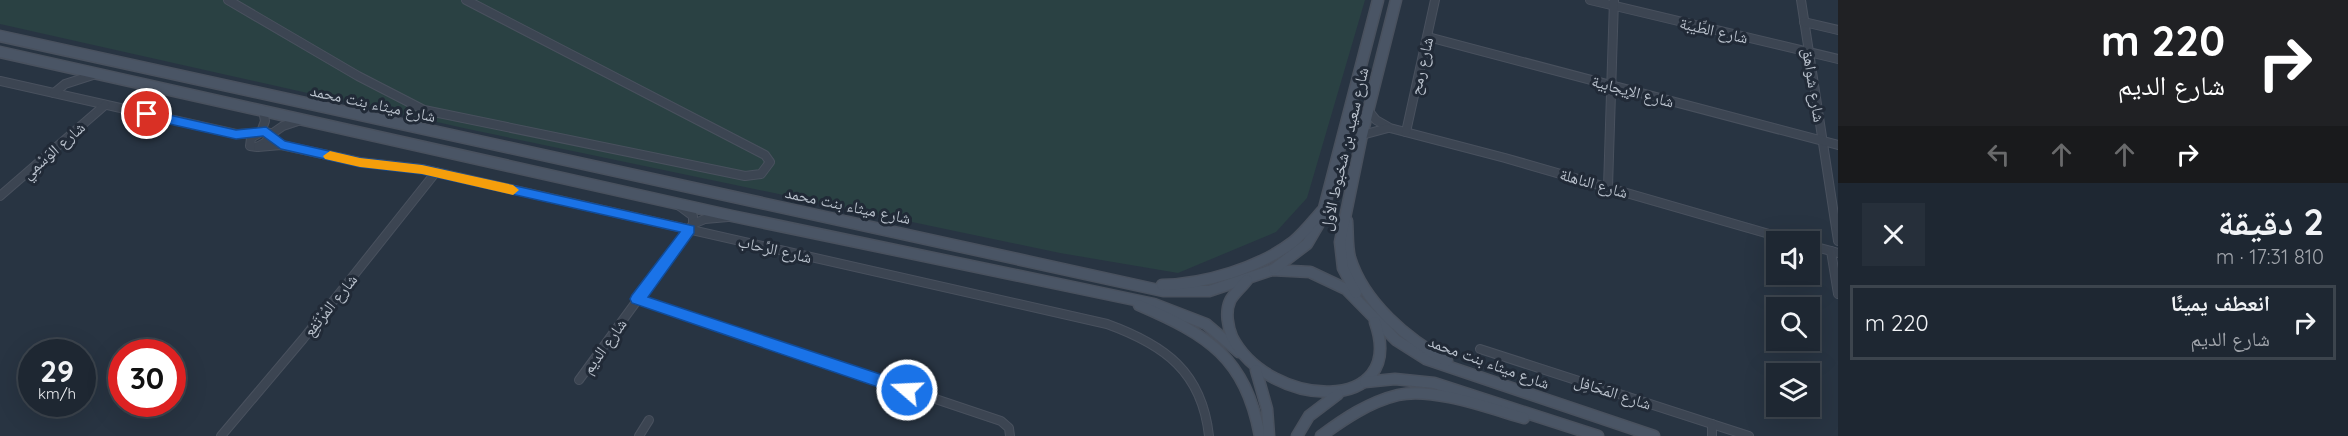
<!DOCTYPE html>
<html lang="ar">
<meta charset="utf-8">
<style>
body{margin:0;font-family:Quicksand,"Noto Naskh Arabic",sans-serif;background:#262f3a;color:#f1f3f6;direction:rtl;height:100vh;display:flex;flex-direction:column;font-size:22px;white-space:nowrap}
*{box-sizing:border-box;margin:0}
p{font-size:20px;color:#a1a5ac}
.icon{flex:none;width:33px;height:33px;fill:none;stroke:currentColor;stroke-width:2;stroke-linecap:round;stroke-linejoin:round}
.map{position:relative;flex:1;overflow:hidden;direction:ltr}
.drawer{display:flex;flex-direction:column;background:#1e2732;width:510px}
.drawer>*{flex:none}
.guide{background:#202124;color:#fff;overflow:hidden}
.buttons{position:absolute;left:1766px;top:231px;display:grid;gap:12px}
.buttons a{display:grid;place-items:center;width:54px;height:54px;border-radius:0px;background:#1e2732;box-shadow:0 6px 24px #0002,0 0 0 2px #3c444d;font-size:30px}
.speed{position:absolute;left:18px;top:339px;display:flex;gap:12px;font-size:30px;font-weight:700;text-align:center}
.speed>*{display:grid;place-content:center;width:78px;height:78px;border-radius:50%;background:#1e2732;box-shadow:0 6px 24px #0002,0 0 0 2px #3c444d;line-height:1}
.speed small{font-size:15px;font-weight:400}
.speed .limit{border:9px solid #d22;background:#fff;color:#111}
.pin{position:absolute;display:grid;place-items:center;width:51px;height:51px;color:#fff;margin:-26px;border:3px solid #fff;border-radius:50%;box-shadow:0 2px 6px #0007}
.me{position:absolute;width:66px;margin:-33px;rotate:289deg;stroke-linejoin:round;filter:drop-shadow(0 0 4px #0008)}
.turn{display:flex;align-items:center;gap:21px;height:126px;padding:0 24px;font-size:27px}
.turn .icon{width:78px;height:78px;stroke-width:2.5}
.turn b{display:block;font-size:42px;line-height:51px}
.lanes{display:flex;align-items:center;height:57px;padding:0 24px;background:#0003;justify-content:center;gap:30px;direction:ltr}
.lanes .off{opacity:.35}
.round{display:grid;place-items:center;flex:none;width:63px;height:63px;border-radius:0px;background:#262f3a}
.summary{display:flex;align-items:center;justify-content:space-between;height:102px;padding:0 24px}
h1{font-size:36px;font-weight:700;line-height:45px}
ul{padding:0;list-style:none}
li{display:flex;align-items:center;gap:18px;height:75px;margin:0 12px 9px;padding:0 12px;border:3px solid #3c444d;border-radius:0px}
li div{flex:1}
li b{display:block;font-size:22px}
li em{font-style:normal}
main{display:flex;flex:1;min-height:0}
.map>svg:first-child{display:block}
.green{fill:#2a4143}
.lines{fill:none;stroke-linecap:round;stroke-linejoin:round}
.street-casing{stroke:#49515e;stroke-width:10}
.secondary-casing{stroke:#49515e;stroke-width:13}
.street{stroke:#3c4552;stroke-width:8}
.secondary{stroke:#4a5565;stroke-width:10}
.route{fill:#1a73e8;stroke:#114b97;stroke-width:1.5}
.slow{fill:#f59e0b}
.labels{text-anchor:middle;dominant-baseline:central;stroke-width:6;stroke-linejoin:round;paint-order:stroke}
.street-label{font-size:16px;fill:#b9c1cc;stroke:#212a37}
</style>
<main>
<section class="drawer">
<div class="guide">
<div class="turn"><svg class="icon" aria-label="right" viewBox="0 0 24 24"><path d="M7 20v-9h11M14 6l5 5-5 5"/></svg><div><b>220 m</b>شارع الديم</div></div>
<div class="lanes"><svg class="icon off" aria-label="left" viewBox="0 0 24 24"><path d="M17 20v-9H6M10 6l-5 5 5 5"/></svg><svg class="icon off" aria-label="ahead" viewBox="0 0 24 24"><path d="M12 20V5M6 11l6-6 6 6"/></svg><svg class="icon off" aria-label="ahead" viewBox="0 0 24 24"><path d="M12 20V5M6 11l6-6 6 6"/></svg><svg class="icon" aria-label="right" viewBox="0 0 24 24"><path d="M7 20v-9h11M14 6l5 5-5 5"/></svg></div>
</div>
<div class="summary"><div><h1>2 دقيقة</h1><p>810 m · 17:31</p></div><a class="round"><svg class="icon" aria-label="close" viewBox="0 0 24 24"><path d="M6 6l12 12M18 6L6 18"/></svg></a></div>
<ul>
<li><svg class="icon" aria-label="right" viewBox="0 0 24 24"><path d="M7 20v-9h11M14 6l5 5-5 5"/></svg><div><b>انعطف يمينًا</b><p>شارع الديم</p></div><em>220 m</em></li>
</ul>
</section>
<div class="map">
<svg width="1838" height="436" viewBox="0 0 1838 436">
<rect width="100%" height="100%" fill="#283442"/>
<polygon class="green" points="0,0 1365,0 1307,198 1276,232 1178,273 1060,253 468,129 0,24"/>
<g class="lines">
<g class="street-casing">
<g id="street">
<polyline points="228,0 358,76 424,110 745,176 761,174 770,162 765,155 466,0"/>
<polyline points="1590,0 1838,59"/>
<polyline points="1801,0 1838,241"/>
<polyline points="1804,22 1838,30"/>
<polyline points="1428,37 1838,145"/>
<polyline points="0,81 236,134 258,133"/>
<polyline points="54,93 65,84 93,75"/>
<polyline points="1368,110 1376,120 1390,128 1505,158 1797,242"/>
<polygon points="263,131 270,133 266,142 257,147 250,146 251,138"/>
<polyline points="261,132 265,121 263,110"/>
<polyline points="1406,132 1435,0"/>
<polyline points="270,135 283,126 301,120"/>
<polyline points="1362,135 1388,128"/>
<path d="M258,147l23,-2 79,17 62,7 685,155c58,21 95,48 102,112"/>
<polyline points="1608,187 1614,0"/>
<polyline points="0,196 105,105"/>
<polyline points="677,204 693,216 693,224"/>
<polyline points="1809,245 1838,253"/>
<polyline points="1831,251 1838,294"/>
<polyline points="638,299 1001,421 1009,428 1010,436"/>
<polyline points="1480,349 1749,436"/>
<polyline points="579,380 693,224 705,219 728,217"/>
<polyline points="1712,424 1712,436"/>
<polyline points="221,436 303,339 436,172"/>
<polyline points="639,436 649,420"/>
</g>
</g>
<g class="secondary-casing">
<g id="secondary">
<polyline points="0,36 1163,291 1209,291 1272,270 1310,272 1346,289 1396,340 1426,359 1654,436"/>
<polyline points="0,52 732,216 1154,304 1206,324 1239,352"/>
<path d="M1347,221c1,12 0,25 3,37 14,45 57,81 97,103"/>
<polyline points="1274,269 1307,244 1321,220 1378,0"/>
<path d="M1247,280c-5,7 -14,14 -17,21 -5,11 -2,26 2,36 37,72 176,79 143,-15"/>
<path d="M1162,285c43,-1 97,-17 131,-43 11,-9 20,-21 29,-31"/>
<polyline points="1356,293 1343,268 1340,242 1362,135 1396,0"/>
<path d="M1139,305c69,30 106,52 121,131"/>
<polyline points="1256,370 1267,409 1269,436"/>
<polyline points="1365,382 1395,379 1434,383 1598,436"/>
<polyline points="1297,436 1309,416 1338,394"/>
<path d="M1321,436c23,-17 48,-34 77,-41 35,-8 91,13 126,23"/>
</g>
</g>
<use href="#street" class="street"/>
<use href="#secondary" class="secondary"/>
</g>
<polygon class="route" points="147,110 236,130 266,127 285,141 360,158 422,165 694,226 694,233 648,297 907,383 913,385 915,390 913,395 907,397 632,303 630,299 632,295 680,232 422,174 360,167 281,149 263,136 236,139 143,118 141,114"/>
<polygon class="slow" points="330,151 360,158 422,165 513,185 519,190 513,195 422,174 360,167 325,159 323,156"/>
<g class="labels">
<g class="street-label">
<text transform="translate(1714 30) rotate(13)">شارع الطِّيبَة</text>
<text transform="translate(1421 66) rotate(-77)">شارع رمح</text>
<text transform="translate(1814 85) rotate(81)">شارع شواهق</text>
<text transform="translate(1633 91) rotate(15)">شارع الإيجابية</text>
<text transform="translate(373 103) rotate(12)">شارع ميثاء بنت محمد</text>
<text transform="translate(1344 149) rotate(-77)">شارع سعيد بن شخبوط الأول</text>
<text transform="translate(53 150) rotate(-41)">شارع الوَسْمِي</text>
<text transform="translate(1594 183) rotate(16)">شارع الناهلة</text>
<text transform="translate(848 205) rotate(12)">شارع ميثاء بنت محمد</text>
<text transform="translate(775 249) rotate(13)">شارع الرِّحاب</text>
<text transform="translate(330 305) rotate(-51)">شارع المُرْتَفِع</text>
<text transform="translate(604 346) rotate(-54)">شارع الديم</text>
<text transform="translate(1489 362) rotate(20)">شارع ميثاء بنت محمد</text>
<text transform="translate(1613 392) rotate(18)">شارع المَحَافِل</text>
</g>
</g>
</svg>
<div class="buttons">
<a><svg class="icon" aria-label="sound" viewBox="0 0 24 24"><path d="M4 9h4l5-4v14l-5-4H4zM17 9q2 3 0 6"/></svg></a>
<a><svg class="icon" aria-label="search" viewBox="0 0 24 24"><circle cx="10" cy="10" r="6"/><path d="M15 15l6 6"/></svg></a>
<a><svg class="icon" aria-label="layers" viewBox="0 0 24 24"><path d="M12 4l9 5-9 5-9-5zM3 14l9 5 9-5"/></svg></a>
</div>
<div class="speed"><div>29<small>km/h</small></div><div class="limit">30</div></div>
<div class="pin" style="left:147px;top:114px;background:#d93025"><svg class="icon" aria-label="arrive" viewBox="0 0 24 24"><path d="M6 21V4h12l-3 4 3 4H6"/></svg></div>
<svg class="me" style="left:907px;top:390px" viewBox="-20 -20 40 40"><circle r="17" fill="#1a73e8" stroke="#fff" stroke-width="3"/><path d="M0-11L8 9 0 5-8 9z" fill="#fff"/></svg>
</div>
</main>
